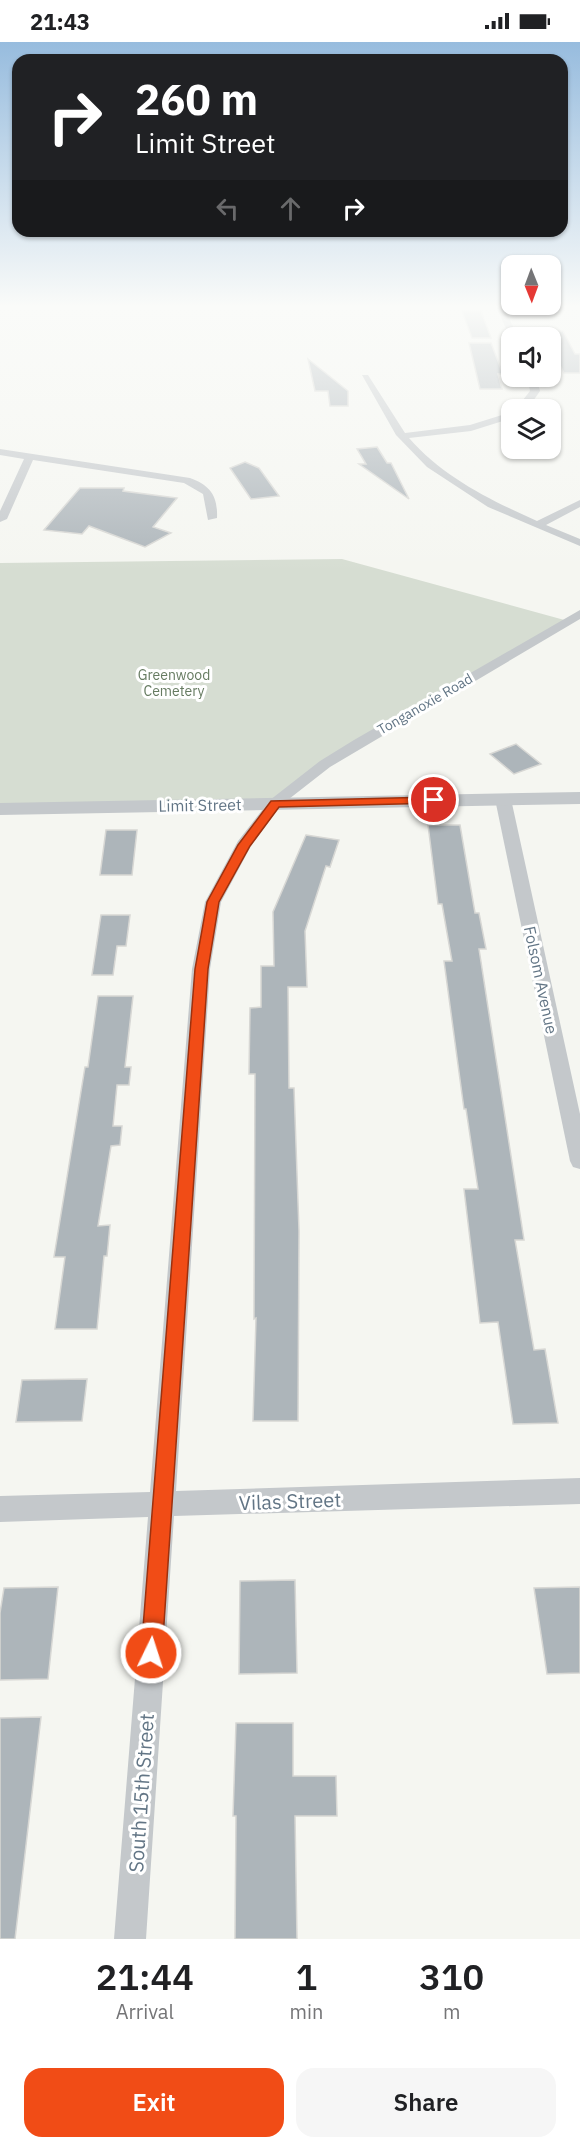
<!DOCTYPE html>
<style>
body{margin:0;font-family:"IBM Plex Sans",sans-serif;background:#f6f6f6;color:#202124;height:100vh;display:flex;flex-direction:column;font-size:22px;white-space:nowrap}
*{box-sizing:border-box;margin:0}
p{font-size:20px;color:#757577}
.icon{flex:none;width:33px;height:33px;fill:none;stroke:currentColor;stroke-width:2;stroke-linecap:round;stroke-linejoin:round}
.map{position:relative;height:1897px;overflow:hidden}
.drawer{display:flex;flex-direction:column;background:#fff;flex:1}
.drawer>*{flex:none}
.banner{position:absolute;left:12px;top:12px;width:556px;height:183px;border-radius:18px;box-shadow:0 2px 4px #0004;background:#202124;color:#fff;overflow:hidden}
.needle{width:39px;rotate:179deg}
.controls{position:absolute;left:501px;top:213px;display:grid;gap:12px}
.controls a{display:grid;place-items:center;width:60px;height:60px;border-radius:12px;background:#fff;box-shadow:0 2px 4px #0004;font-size:30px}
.pin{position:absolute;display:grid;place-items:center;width:51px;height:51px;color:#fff;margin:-26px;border:3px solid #fff;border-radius:50%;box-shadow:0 2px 6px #0007}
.me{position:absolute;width:66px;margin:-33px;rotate:4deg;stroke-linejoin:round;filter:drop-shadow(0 0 4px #0008)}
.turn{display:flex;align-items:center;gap:21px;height:126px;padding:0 24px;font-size:27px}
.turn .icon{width:78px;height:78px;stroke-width:2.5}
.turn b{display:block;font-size:42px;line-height:51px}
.lanes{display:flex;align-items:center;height:57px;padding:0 24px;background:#0003;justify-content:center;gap:30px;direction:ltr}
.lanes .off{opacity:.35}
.eta{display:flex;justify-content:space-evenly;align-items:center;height:102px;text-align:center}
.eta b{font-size:36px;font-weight:600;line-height:42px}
.button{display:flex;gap:12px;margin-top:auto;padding:12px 24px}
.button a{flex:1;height:69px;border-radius:18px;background:#f14c16;color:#fff;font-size:24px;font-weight:600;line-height:69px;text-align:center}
.button a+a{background:#f6f6f6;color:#202124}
.status{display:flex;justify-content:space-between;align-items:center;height:42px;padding:0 30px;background:#fff;direction:ltr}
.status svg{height:16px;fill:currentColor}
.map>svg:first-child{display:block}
.green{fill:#d6ddd2}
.building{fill:#adb5ba;stroke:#d7d7d4;stroke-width:1.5}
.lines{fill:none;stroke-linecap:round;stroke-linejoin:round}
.minor{fill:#c4c8cb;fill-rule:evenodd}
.tertiary{fill:#c4c8cb;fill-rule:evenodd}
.route{fill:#f14c16;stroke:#9d310e;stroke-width:1.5}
.labels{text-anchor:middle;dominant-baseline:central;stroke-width:6;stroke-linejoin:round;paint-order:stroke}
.far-park-label{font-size:14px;fill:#667b61;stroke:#fff}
.far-street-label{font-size:14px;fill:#627585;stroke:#fff}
.street-label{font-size:16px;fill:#627585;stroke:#fff}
.near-street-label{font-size:20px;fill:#627585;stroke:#fff}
</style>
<div class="status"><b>21:43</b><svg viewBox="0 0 49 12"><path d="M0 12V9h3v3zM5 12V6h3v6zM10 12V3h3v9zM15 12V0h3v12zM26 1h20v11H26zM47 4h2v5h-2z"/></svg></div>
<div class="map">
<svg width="580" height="1897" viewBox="0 0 580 1897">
<rect width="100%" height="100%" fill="#f5f6f1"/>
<polygon class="green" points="342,517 568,579 359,701 275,761 0,767 0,521"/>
<g class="building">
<polygon points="462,269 481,269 491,296 472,296"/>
<polygon points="543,289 563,289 575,312 580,312 580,331 564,331 550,304 550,296 546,296"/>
<polygon points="469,301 491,301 503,332 498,332 502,347 480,347"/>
<polygon points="308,317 348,349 348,364 330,364 328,349 315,349"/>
<polygon points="377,405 387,421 391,421 409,457 359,422 366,422 357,407"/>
<polygon points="245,420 259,426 279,454 251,457 230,426"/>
<polygon points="80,446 124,446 123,449 177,456 153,485 171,491 145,505 89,484 82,492 44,488"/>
<polygon points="516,702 541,722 514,732 490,712"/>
<polygon points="428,783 460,783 475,871 479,871 486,907 479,907 524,1198 515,1198 534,1308 545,1307 558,1381 513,1382 498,1280 480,1281 464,1147 478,1147 466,1067 464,1067 444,919 452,919 442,862 438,862"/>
<polygon points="106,788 137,788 132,833 100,833"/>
<polygon points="306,793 339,798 330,825 326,824 305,889 307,945 288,945 289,1046 294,1046 299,1189 298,1379 253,1379 256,1276 254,1277 255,1032 249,1032 250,966 261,965 261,924 274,924 273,870"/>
<polygon points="101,873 130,873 126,904 117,904 113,933 92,933"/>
<polygon points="98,954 133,954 125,1025 131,1025 129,1043 117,1043 113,1084 122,1084 120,1103 111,1104 98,1184 110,1183 107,1214 104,1214 97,1287 55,1287 65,1215 54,1215 85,1025 88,1025"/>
<polygon points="87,1337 82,1379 16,1380 22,1338"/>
<polygon points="295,1538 297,1631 239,1632 240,1539"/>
<polygon points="58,1545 48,1637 0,1638 0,1571 4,1546"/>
<polygon points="580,1545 580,1631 547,1632 534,1546"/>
<polygon points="41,1675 15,1897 0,1897 0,1676"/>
<polygon points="236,1681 293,1681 293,1734 336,1734 337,1774 295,1774 297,1897 235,1897 236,1774 233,1774"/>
</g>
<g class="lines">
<g class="minor">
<polygon points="496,264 504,264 518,296 511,298"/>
<path d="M362,333h6l37,58 65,-8 42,-13v6l-41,13 -62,7c34,39 81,62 128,83l43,-21v7l-34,18 34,14v7l-92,-39 -61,-40 -31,-32z"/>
<polygon points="527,334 536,334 540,349 529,365 515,368 530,349"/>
<path d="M0,407l190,29c20,7 28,18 27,40l-9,2 -5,-26 -19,-11 -151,-23 -26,59 -7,3v-11l24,-52 -24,-4z"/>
<polygon points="580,568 580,577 330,725 280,764 251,804 221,860 210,927 176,1449 580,1436 580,1462 174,1474 146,1897 114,1897 148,1475 0,1480 0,1454 150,1450 192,927 205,860 238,799 270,758 320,719 354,698"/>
<polygon points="503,752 511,757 580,1072 580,1127 573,1125 570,1119 495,757"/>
</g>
<polygon class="tertiary" points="580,750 580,762 0,773 0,761"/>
</g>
<linearGradient id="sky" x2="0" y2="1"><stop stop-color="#97bcde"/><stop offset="0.5" stop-color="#fafbf9"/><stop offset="1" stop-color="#fafbf9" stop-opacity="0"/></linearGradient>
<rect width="580" height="529" fill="url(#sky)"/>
<polygon class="route" points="434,755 438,756 438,761 279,765 250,804 219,860 208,927 162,1611 159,1618 151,1621 144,1618 141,1611 195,927 207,860 238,803 271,759"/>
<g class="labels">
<g class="far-park-label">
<text x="174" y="633">Greenwood<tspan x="174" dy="16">Cemetery</tspan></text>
</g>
<g class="far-street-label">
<text transform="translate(425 662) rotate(-30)">Tonganoxie Road</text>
</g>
<g class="street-label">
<text transform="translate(200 763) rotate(-1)">Limit Street</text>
<text transform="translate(541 938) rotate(78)">Folsom Avenue</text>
</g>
<g class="near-street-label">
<text transform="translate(290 1459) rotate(-2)">Vilas Street</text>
<text transform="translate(141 1751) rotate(-86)">South 15th Street</text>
</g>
</g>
</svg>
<div class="controls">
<a><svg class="needle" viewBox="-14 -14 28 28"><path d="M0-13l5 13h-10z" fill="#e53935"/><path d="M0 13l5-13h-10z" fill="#757577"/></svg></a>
<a><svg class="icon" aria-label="sound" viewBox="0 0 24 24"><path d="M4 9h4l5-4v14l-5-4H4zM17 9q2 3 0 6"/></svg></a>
<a><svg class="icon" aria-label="layers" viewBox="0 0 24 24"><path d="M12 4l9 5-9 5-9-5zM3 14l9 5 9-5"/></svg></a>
</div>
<div class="pin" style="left:434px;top:758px;background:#d93025"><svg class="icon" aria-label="arrive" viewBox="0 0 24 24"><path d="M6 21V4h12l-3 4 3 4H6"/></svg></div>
<svg class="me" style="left:151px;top:1611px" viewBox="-20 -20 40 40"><circle r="17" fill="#f14c16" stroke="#fff" stroke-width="3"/><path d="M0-11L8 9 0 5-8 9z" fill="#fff"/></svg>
<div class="banner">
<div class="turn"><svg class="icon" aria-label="right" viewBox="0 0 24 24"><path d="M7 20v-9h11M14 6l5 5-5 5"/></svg><div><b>260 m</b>Limit Street</div></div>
<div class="lanes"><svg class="icon off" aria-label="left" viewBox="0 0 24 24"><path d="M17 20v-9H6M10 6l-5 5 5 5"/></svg><svg class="icon off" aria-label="ahead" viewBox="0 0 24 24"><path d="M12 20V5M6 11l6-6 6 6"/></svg><svg class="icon" aria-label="right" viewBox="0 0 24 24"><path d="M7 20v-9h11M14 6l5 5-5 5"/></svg></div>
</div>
</div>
<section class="drawer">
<div class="eta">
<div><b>21:44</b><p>Arrival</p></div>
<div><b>1</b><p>min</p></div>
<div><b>310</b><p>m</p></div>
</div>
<div class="button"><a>Exit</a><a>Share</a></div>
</section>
